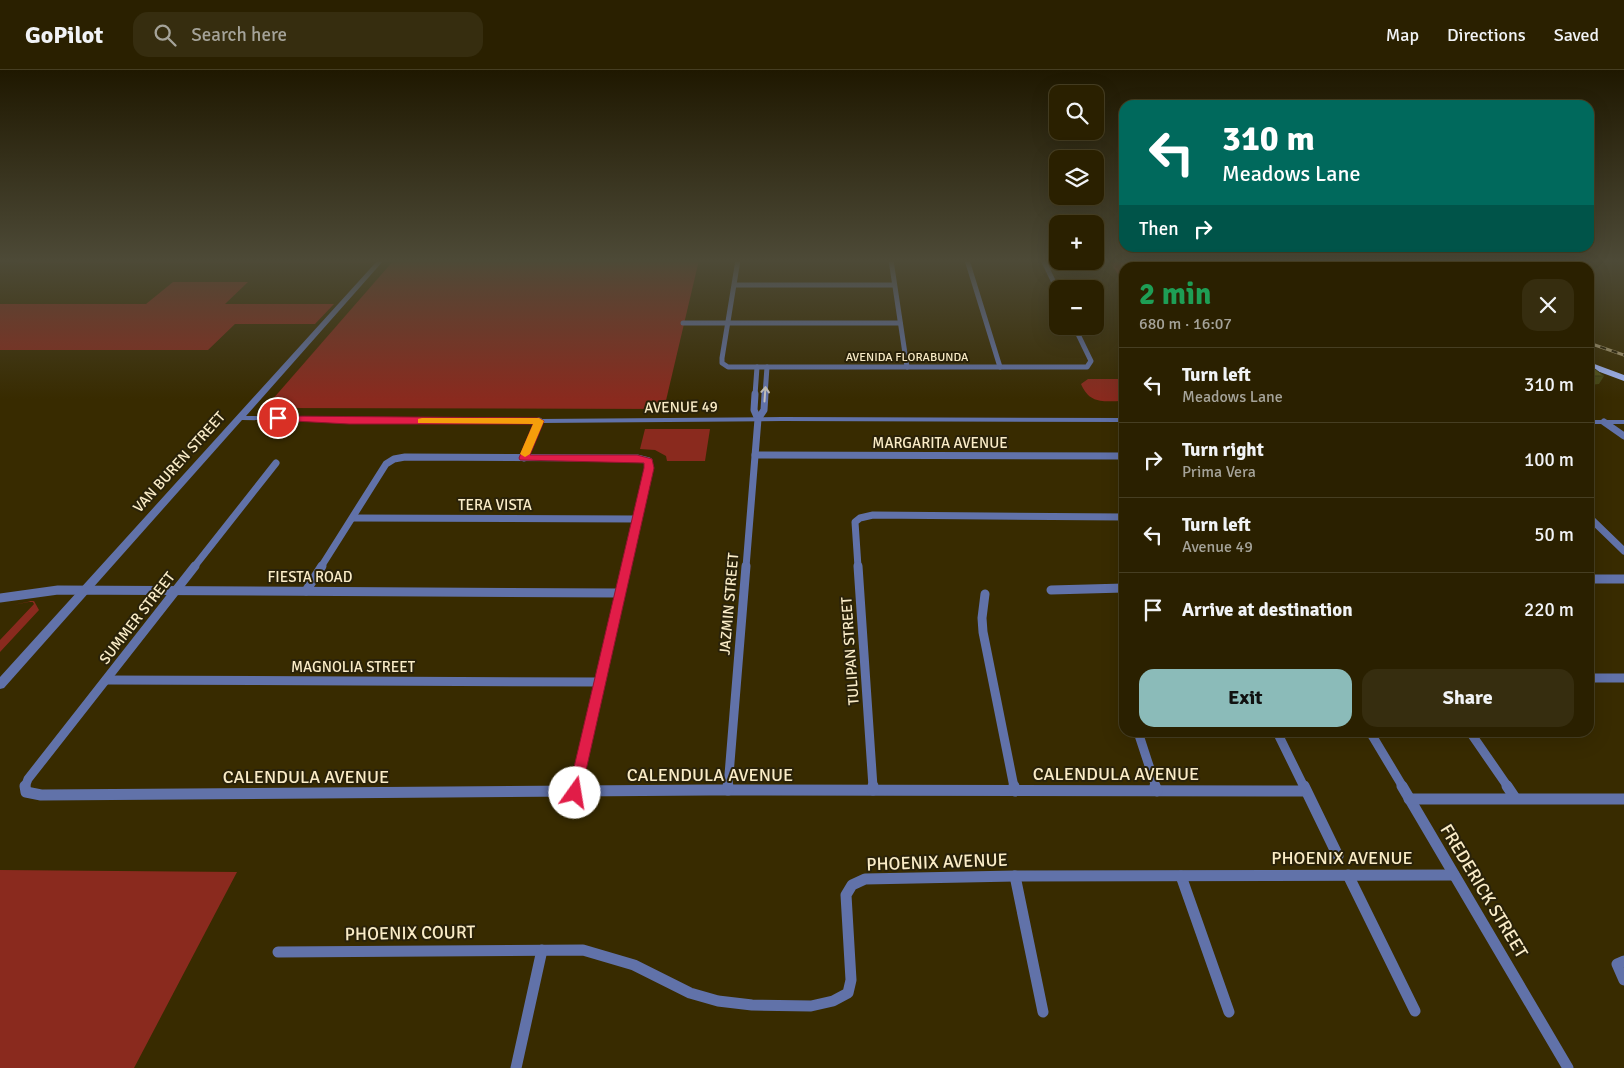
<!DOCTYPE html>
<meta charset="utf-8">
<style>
body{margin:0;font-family:Signika,sans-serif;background:#362d0f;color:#f1f3f6;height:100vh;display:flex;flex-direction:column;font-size:19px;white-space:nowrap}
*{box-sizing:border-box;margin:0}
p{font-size:16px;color:#a5a399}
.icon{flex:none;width:28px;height:28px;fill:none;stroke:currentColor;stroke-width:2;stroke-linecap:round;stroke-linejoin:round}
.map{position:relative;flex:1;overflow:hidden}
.details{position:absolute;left:1119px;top:192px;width:475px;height:475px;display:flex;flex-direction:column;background:#2a2000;border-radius:15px;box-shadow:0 5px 20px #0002,0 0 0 1px #463e22}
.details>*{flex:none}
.banner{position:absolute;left:1119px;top:30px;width:475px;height:152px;border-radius:15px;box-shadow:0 5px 20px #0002,0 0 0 1px #463e22;background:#00695c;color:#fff;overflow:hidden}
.controls{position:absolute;left:1049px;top:15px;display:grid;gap:10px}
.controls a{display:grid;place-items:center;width:55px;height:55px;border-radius:10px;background:#2a2000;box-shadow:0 5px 20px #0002,0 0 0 1px #463e22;font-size:25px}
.pin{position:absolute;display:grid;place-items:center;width:42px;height:42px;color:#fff;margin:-21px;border:2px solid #fff;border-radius:50%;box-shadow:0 1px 5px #0007}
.me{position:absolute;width:55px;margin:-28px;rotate:13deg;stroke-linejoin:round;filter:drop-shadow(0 0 4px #0008)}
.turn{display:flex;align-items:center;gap:18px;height:105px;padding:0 20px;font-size:22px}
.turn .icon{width:65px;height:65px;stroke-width:2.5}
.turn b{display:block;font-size:35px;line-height:42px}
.then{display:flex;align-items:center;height:48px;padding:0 20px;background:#0003;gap:10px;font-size:19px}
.round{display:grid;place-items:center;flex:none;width:52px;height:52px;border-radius:15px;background:#362d0f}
.summary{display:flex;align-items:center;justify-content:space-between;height:85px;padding:0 20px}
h1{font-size:30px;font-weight:700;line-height:38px;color:#1e9e55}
.button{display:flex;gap:10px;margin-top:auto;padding:10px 20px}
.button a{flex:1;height:58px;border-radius:15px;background:#8bbbb9;color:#111;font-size:20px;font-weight:700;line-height:58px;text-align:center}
.button a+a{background:#362d0f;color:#f1f3f6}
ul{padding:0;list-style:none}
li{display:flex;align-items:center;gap:15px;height:75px;padding:0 20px;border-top:1px solid #463e22}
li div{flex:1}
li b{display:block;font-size:19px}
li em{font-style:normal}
header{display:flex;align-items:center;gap:30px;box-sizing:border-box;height:70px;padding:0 25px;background:#2a2000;border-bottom:1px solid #463e22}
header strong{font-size:24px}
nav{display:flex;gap:28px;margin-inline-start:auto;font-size:18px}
.search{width:350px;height:45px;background:#362d0f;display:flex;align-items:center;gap:12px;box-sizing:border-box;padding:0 18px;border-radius:15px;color:#a5a399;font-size:19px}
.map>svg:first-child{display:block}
.green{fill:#8a2a1e}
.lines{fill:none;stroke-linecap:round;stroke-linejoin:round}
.minor-far3{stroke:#6172a9;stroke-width:5}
.minor-far2{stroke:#6172a9;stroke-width:7}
.minor-far1{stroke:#6172a9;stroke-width:9}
.minor{stroke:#6172a9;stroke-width:11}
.tertiary{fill:#6172a9;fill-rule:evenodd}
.primary{fill:#a4bafe;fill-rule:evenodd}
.rail-casing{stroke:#a99b74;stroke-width:3}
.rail{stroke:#2a2209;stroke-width:2;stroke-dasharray:6;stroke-linecap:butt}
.wall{fill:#494a16}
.building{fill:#55561a;stroke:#3c3c12}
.oneway{stroke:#c4c1bc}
.route{fill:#e11d48;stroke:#92132f}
.slow{fill:#f59e0b}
.labels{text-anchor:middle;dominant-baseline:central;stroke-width:4;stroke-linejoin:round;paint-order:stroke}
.far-street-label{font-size:12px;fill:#faecc7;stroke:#2a2209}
.street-label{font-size:15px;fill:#faecc7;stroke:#2a2209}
.near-street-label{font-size:18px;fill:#faecc7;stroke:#2a2209}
</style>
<header>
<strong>GoPilot</strong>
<div class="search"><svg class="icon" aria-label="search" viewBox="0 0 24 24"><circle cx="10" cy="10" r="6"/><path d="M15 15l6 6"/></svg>Search here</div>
<nav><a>Map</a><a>Directions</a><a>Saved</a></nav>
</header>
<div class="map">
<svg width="1624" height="998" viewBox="0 0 1624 998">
<rect width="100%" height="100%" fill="#382b00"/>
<g class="green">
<polygon points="23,190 373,190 370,193 17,193"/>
<polygon points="394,190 699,190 664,339 265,338"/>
<polygon points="1109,190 1283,190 1304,197 1124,198 1124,214"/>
<polygon points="173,212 248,212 225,234 334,234 315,254 235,254 208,280 0,280 0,234 146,234"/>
<path d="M1088,309h36v22c-20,0 -34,4 -43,-17z"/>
<polygon points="645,359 710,359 705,391 667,391 666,386 655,380 640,379"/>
<polygon points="32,531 13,535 34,531 39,540 0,582 0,570 34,534"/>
<polygon points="0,800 237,802 134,998 0,998"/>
</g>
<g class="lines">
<g class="minor-far3">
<polyline points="738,190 722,288 722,293 728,297 1087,297 1091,291 1074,256"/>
<polyline points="891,190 907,297"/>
<polyline points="967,190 1000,297"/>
<polyline points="1043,190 1058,221"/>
<polyline points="735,215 894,215"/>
<polyline points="683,253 900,253"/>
<polyline points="755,325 757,297"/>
<polyline points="765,325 767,297"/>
</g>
<g class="minor-far2">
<polyline points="755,324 754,340 758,349"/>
<polyline points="1604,352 1624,366"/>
<polyline points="755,385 1124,386"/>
<polyline points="524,388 539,351"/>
<polyline points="1589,447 1624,481"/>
<polyline points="353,448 637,449"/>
<polyline points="194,497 276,393"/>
<polyline points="321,497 386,394 394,389 405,387 637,388 649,391 649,399 627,497"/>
<polyline points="746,497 758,349 764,340 765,324"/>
<polyline points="858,497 855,452 860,448 873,445 1124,447"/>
</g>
<g class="minor-far1">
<polyline points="858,496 873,717"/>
<polyline points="1589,509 1624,509"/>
<polyline points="1051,520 1124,518"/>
<polyline points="306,521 322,496"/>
<polyline points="985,524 982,548 983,562 1014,717"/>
<polyline points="0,528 58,520 620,523"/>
<polyline points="1589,608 1624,608"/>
<polyline points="106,610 600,612"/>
<polyline points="1138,662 1156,717"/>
<polyline points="1277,662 1304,717"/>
<polyline points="1370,662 1403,717"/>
<polyline points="1470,662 1508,717"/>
<polyline points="25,717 28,709 195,496"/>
<polyline points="576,717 627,496"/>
<polyline points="728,717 746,496"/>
</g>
<g class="minor">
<polyline points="25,716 26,722 41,725 709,720 1306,721"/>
<polyline points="873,716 873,720"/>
<polyline points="1014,716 1015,721"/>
<polyline points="1155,716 1157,721"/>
<polyline points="1304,716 1338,786"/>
<polyline points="1402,716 1568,998"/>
<polyline points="1507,716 1515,728"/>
<polyline points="728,720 728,716"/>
<polyline points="575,723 577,716"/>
<polyline points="1409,729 1624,729"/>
<polyline points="1348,805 1415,941"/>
<polyline points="1015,806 1043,942"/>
<polyline points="1181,806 1229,942"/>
<polyline points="278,882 583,880 634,895 690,923 718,931 752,935 811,936 833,931 848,923 851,910 846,825 852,815 865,809 1015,806 1454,805"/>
<polyline points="1624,891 1617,894 1624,910"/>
<polyline points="516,998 542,880"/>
</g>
<g class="tertiary">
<polygon points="378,190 384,190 246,346 539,349 782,347 1124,348 1124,352 782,351 539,353 242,350 4,618 0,619 0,607"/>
<rect x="1589" y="350" width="35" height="4"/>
</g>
<g class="primary">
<polygon points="1291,190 1307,192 1306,190 1316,190 1336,198 1319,196 1320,198 1310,198"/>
<polygon points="1589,292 1624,305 1624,311 1589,298"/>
</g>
<g class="rail-casing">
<g id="rail">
<polyline points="1353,190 1376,198"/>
<polyline points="1589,273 1624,285"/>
</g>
</g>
<use href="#rail" class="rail"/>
</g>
<polygon class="wall" points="1589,299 1604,306 1599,314 1589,315"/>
<polygon class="building" points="1589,299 1595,299 1604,306 1589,306"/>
<defs><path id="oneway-shaft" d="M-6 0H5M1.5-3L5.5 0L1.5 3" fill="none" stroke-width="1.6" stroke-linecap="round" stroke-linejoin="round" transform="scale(1.25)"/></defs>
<use class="oneway" href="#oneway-shaft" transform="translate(765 324) rotate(-86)"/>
<linearGradient id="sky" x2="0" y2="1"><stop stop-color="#1f1800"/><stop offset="0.58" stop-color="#4d4a37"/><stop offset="1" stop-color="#4d4a37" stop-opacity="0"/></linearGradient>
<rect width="1624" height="329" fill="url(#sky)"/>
<polygon class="route" points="278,346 539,348 544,351 530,385 637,385 652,389 654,398 580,727 575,729 570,727 568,723 644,398 644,393 520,390 519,388 533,354 349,354 275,350 275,347"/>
<polygon class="slow" points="422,348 539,348 544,351 530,384 525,387 520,384 533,354 418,353 418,349"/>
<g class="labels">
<g class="far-street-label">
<text x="907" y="287">AVENIDA FLORABUNDA</text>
</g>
<g class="street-label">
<text transform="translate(681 337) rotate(-1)">AVENUE 49</text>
<text x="940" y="373">MARGARITA AVENUE</text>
<text transform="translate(179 392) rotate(-48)">VAN BUREN STREET</text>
<text x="495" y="435">TERA VISTA</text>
<text x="310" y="507">FIESTA ROAD</text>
<text transform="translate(729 534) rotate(-85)">JAZMIN STREET</text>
<text transform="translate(137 548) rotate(-52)">SUMMER STREET</text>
<text transform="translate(850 581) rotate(-94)">TULIPAN STREET</text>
<text x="353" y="597">MAGNOLIA STREET</text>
</g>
<g class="near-street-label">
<text x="1116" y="704">CALENDULA AVENUE</text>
<text x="710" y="705">CALENDULA AVENUE</text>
<text x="306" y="707">CALENDULA AVENUE</text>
<text x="1342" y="788">PHOENIX AVENUE</text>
<text transform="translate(937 792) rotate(-2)">PHOENIX AVENUE</text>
<text transform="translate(1484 821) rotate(59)">FREDERICK STREET</text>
<text transform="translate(410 863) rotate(-1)">PHOENIX COURT</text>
</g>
</g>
</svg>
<div class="controls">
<a><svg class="icon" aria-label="search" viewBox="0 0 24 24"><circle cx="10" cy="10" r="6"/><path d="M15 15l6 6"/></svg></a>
<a><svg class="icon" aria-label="layers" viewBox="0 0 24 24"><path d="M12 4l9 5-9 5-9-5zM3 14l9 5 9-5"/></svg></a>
<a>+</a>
<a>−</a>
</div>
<div class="pin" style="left:278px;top:348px;background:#d93025"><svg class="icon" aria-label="arrive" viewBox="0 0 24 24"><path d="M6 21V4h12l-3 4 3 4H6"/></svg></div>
<svg class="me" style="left:575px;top:723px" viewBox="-20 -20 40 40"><circle r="19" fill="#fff"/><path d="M0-13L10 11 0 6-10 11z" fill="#e11d48"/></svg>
<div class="banner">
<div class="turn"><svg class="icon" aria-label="left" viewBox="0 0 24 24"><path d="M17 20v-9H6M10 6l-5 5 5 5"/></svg><div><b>310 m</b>Meadows Lane</div></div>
<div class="then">Then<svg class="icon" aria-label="right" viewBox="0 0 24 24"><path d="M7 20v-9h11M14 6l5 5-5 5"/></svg></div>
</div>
<section class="details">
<div class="summary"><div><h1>2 min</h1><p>680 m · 16:07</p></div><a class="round"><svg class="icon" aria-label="close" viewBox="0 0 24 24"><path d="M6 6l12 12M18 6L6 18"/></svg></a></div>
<ul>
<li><svg class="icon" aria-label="left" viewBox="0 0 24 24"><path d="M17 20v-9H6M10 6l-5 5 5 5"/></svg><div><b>Turn left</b><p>Meadows Lane</p></div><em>310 m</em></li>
<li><svg class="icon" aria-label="right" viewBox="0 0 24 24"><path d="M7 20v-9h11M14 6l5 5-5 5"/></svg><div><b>Turn right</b><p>Prima Vera</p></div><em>100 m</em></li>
<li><svg class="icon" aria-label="left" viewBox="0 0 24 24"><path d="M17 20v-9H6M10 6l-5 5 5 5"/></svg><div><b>Turn left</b><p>Avenue 49</p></div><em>50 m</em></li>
<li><svg class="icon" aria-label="arrive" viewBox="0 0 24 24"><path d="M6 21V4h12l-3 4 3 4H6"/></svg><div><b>Arrive at destination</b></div><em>220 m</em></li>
</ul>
<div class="button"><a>Exit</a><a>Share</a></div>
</section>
</div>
